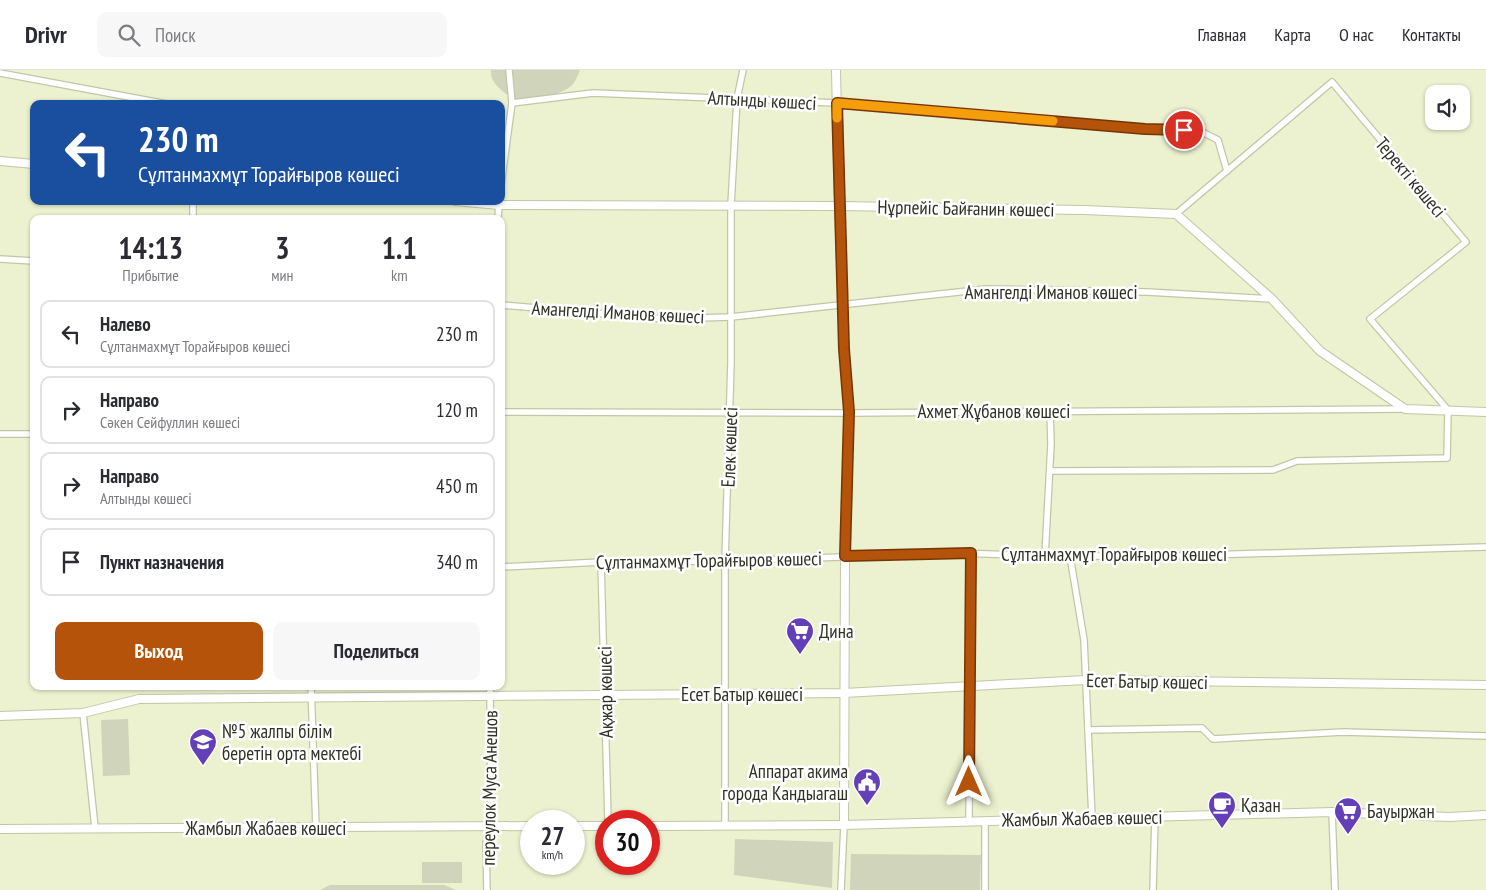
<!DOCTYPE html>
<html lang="ru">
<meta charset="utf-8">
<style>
body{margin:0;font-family:"PT Sans Narrow",sans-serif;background:#f7f7f7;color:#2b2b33;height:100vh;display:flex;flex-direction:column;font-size:19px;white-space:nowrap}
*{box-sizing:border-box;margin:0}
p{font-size:16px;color:#7c7c81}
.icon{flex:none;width:28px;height:28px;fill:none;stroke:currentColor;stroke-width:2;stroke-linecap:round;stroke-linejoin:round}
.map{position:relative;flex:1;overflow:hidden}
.details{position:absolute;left:30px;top:145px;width:475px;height:475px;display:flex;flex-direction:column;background:#fff;border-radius:10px;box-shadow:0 1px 4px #0004}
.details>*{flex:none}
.top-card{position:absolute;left:30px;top:30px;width:475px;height:105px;border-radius:10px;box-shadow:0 1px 4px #0004;background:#1a4fa0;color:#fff;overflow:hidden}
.tools{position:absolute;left:1425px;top:15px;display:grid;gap:10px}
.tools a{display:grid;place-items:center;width:45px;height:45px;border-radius:10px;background:#fff;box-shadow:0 1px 4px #0004;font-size:25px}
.speed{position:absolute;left:520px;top:740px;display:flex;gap:10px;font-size:25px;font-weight:700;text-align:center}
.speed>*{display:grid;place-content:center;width:65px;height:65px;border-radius:50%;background:#fff;box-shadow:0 1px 4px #0004;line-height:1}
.speed small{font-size:12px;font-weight:400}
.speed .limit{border:8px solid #d22;background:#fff;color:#111}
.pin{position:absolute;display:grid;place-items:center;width:42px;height:42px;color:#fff;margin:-21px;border:2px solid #fff;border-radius:50%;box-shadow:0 1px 5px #0007}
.me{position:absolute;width:55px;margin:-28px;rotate:0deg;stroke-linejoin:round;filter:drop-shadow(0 0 4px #0008)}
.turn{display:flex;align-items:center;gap:18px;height:105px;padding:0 25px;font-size:22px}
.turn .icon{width:65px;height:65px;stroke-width:2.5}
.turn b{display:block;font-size:35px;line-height:42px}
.eta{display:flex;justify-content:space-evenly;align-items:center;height:85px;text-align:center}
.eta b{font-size:30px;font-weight:600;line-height:35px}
.cta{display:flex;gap:10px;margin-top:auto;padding:10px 25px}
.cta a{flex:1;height:58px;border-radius:10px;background:#b45309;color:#fff;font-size:20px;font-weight:600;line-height:58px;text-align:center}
.cta a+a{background:#f7f7f7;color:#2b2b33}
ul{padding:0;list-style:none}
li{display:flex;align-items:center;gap:15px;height:68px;margin:0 10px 8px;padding:0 15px;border:2px solid #e1e1e2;border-radius:10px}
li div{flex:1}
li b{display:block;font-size:19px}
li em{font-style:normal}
header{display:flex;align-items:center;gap:30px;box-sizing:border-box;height:70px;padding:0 25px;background:#fff;border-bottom:1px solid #e1e1e2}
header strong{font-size:24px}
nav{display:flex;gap:28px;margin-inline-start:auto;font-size:18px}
.search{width:350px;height:45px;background:#f7f7f7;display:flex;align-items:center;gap:12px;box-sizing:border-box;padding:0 18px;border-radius:10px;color:#7c7c81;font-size:19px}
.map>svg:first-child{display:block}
.green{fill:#d0d4bb}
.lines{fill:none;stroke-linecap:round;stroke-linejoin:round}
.street-casing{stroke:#c1c7a6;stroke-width:8}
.secondary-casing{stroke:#c1c7a6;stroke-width:10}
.street{stroke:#fff;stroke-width:5.5}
.secondary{stroke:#fff;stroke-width:8}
.route-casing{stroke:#753606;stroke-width:12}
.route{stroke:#b45309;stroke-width:9}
.slow{stroke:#f59e0b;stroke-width:9}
.labels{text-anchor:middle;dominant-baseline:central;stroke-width:5;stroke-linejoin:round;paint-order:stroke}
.street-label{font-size:19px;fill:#2f3124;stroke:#fff}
.poi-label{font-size:19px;fill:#2f3124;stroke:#fff;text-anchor:start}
</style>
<header>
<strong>Drivr</strong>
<div class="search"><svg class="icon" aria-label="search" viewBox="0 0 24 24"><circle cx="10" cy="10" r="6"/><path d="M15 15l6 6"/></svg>Поиск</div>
<nav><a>Главная</a><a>Карта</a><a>О нас</a><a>Контакты</a></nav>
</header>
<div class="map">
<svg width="1486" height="820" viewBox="0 0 1486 820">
<rect width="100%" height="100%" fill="#ecf2d0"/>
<g class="green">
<path d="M491,0h89c-2,5 -4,10 -7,14 -12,13 -41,15 -57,16 -11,-6 -27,-17 -25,-30z"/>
<polygon points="128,649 130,705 103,706 101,650"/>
<polygon points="735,769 833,772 832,818 734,805"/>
<polygon points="851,784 981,785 980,820 850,820"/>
<rect x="422" y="792" width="40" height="21"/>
<polygon points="330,815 444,815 456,820 320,820"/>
</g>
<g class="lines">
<g class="street-casing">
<g id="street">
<polyline points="0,3 167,34"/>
<polyline points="512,33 593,23 837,33 1145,59 1174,61 1194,58 1218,70 1227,101"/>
<polyline points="501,115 512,33 509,0"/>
<polyline points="193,131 193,149"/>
<polyline points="498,149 499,131"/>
<polyline points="0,189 34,191"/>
<polyline points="501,235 664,249 731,247 986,219 1147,222 1272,229"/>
<polyline points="501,342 849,343 1404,339"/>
<polyline points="0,364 34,364"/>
<polyline points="1050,401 1273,400 1297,391 1447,388 1448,340 1370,249 1466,172 1332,12 1176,144"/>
<polyline points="1045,486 1051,374 1050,340"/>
<polyline points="1070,486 1084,570 1092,748"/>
<polyline points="601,492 608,751"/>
<polyline points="501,497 601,492 725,491 957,483 1045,486 1171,486 1486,477"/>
<polyline points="311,616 316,758"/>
<polyline points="83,643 95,758"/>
<polyline points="1088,660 1202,658 1213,669 1343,662 1486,666"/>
<polyline points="1332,742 1335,820"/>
<polyline points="969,751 971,483"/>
<polyline points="725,755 725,491 731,292 731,135 737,29 743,0"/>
<polyline points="487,820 486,772 491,757 490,616"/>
<polyline points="841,820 844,755"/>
<polyline points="985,820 985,751"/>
<polyline points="1153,820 1155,747"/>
</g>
</g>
<g class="secondary-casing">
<g id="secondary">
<polyline points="836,0 839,136 844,279 849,343 845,486 844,755"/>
<polyline points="0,91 34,94"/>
<polyline points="455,131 499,135 839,136 1084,140 1176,144 1272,229 1320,281 1405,339 1486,342"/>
<polyline points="0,646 83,643 139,629 844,623 1085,610 1486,615"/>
<polyline points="574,756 606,756"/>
<polyline points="649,756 844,755 1332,742 1449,747 1486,745"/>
<polyline points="0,759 531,756"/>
</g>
</g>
<use href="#street" class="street"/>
<use href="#secondary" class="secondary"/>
</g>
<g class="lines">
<g class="route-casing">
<polyline id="route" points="969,712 971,483 845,486 849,342 844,279 837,33 1145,59 1184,60"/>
</g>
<use href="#route" class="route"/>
<polyline class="slow" points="837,48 837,33 1053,51"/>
</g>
<defs>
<g id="supermarket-pin" transform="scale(1.4375)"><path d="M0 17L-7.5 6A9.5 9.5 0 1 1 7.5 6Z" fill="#6340b8" stroke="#fff"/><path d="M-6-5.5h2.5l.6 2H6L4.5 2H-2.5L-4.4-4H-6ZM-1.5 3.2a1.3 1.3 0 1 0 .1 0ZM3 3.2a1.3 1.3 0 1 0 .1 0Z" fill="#fff"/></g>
<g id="school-pin" transform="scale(1.4375)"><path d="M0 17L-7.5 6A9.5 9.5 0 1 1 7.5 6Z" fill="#6340b8" stroke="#fff"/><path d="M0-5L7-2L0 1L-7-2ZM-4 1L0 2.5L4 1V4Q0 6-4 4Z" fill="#fff"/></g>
<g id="civic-pin" transform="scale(1.4375)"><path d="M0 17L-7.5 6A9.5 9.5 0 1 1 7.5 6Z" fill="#6340b8" stroke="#fff"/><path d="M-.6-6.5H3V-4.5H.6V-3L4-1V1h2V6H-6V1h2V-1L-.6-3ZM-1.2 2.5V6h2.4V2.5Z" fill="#fff"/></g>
<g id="cafe-pin" transform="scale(1.4375)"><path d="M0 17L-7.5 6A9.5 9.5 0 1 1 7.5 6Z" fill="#6340b8" stroke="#fff"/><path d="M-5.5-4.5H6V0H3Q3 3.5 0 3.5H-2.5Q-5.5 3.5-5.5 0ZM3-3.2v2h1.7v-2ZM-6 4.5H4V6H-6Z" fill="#fff"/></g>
</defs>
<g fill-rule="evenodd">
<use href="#supermarket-pin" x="800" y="561"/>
<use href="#school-pin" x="203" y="672"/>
<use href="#civic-pin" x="867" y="712"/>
<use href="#cafe-pin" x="1222" y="735"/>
<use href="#supermarket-pin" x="1348" y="741"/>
</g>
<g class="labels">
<g class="street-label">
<text transform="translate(762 30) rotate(3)">Алтынды көшесі</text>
<text transform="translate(1411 107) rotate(50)">Теректі көшесі</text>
<text transform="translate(966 138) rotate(1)">Нұрпейіс Байғанин көшесі</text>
<text x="1051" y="222">Амангелді Иманов көшесі</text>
<text transform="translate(618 242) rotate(3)">Амангелді Иманов көшесі</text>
<text x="994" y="341">Ахмет Жұбанов көшесі</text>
<text transform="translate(729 377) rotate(-88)">Елек көшесі</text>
<text x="1114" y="484">Сұлтанмахмұт Торайғыров көшесі</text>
<text transform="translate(709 490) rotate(-1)">Сұлтанмахмұт Торайғыров көшесі</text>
<text transform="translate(1147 611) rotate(1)">Есет Батыр көшесі</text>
<text transform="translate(605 622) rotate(-91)">Ақжар көшесі</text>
<text x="742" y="624">Есет Батыр көшесі</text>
<text transform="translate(489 718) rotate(-89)">переулок Муса Анешов</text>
<text transform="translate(1082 748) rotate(-1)">Жамбыл Жабаев көшесі</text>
<text x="266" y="758">Жамбыл Жабаев көшесі</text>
</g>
<g class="poi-label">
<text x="819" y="561">Дина</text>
<text x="222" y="661">№5 жалпы білім<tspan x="222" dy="22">беретін орта мектебі</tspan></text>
<text x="848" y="701" text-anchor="end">Аппарат акима<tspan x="848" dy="22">города Кандыагаш</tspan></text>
<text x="1241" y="735">Қазан</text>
<text x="1367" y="741">Бауыржан</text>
</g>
</g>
</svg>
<div class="tools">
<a><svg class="icon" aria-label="sound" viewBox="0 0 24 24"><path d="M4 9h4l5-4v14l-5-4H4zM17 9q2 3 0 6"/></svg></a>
</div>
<div class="speed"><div>27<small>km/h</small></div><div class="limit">30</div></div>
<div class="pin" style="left:1184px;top:60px;background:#d93025"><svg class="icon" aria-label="arrive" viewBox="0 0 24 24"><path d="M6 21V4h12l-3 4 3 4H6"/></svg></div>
<svg class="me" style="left:969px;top:712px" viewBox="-20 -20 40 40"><path d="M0-17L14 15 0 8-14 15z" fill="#b45309" stroke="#fff" stroke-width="4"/></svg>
<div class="top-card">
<div class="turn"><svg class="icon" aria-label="left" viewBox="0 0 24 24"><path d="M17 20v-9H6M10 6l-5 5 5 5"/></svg><div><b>230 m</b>Сұлтанмахмұт Торайғыров көшесі</div></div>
</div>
<section class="details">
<div class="eta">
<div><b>14:13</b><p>Прибытие</p></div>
<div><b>3</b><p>мин</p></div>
<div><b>1.1</b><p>km</p></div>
</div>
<ul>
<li><svg class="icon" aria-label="left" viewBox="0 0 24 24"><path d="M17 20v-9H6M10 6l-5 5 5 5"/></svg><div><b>Налево</b><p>Сұлтанмахмұт Торайғыров көшесі</p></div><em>230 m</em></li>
<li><svg class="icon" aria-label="right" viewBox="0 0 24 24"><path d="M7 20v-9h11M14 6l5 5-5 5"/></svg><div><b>Направо</b><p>Сәкен Сейфуллин көшесі</p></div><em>120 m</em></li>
<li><svg class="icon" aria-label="right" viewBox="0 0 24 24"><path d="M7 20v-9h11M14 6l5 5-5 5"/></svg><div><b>Направо</b><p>Алтынды көшесі</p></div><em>450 m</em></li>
<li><svg class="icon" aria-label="arrive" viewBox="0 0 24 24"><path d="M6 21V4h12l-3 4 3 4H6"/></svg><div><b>Пункт назначения</b></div><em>340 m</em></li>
</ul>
<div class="cta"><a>Выход</a><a>Поделиться</a></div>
</section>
</div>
